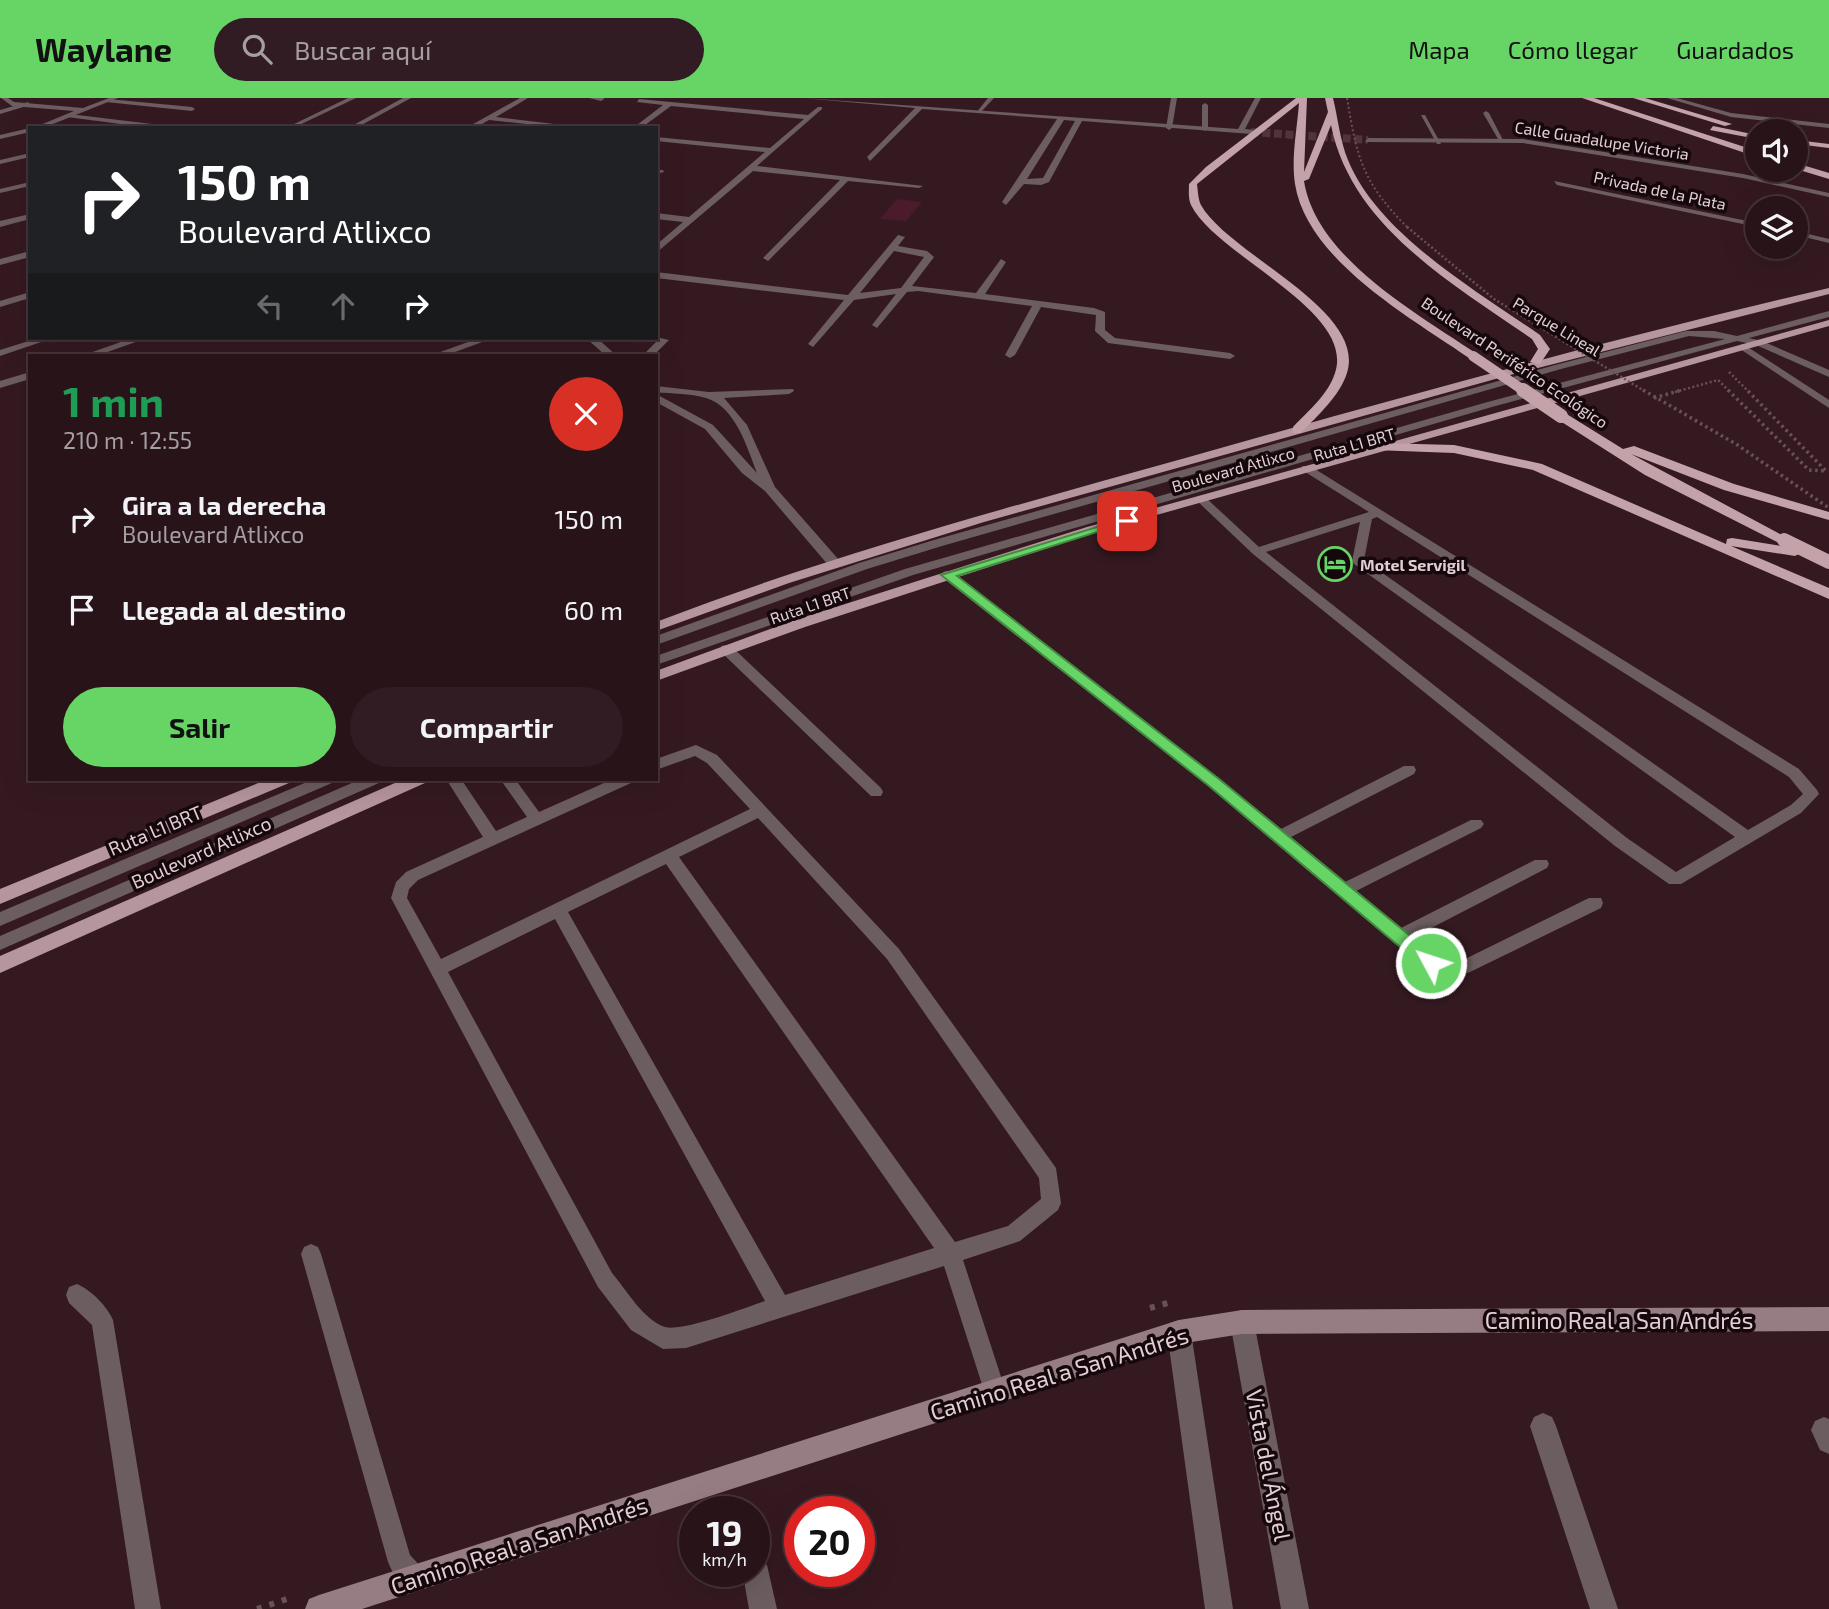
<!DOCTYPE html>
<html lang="es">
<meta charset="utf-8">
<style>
body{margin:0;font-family:"Exo 2",sans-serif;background:#301c22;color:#f1f3f6;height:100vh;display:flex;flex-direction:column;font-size:26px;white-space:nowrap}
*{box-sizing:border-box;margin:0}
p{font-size:23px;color:#a59ea2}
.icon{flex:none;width:38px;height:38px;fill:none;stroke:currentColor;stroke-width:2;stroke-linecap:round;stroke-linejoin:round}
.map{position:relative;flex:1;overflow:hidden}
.side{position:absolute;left:28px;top:256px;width:630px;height:427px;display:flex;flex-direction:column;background:#281319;border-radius:0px;box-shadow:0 7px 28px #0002,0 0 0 2px #443238}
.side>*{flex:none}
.banner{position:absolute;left:28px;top:28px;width:630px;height:214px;border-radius:0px;box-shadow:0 7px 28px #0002,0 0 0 2px #443238;background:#202124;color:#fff;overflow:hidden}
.fabs{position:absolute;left:1745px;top:21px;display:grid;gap:14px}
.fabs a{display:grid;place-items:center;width:63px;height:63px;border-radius:50%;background:#281319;box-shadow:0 7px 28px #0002,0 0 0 2px #443238;font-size:35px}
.speed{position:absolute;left:679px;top:1398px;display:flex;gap:14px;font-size:35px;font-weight:700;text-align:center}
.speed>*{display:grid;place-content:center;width:91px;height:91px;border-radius:50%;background:#281319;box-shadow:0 7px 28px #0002,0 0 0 2px #443238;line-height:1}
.speed small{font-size:18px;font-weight:400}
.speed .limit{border:10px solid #d22;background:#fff;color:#111}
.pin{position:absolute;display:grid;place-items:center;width:60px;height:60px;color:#fff;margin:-30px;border-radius:14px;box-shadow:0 4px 10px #0006}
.me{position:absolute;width:77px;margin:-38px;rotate:310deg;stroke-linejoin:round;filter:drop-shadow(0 0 5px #0008)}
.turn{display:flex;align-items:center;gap:24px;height:147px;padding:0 35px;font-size:32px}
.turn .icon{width:91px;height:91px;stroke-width:2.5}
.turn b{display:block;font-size:49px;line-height:60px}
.lanes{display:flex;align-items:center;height:66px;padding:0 35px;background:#0003;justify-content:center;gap:35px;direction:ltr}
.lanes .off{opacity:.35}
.round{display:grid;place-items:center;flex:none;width:74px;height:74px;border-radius:37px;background:#301c22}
.summary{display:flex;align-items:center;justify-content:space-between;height:119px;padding:0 35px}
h1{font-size:42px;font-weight:700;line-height:52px;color:#1e9e55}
.action{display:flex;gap:14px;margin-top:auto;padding:14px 35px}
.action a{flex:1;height:80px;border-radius:42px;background:#67d466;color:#111;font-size:28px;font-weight:700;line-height:80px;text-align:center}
.action a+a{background:#301c22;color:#f1f3f6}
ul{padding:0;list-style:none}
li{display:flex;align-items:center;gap:21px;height:91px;padding:0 35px}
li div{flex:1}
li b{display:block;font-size:26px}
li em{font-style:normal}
header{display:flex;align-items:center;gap:42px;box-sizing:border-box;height:98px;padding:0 35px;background:#67d466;color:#111}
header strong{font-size:33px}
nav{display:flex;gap:38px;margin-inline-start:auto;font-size:24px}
.search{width:490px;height:63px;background:#301c22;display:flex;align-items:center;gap:18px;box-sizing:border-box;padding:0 24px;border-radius:38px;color:#a59ea2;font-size:26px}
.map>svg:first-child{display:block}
.green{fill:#4b1b2b}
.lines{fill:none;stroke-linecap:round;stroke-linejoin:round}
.minor-tunnel{stroke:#4f343c;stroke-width:8;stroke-dasharray:8 3.5;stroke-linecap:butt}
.path-far2{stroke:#6a5157;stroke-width:2.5;stroke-dasharray:2 2.5;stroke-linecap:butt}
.path-far1{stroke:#6a5157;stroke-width:3.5;stroke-dasharray:2.5 3.5;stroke-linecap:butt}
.path{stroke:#6a5157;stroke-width:6;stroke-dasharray:5 8;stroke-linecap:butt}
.service{fill:#6c5d60;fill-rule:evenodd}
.minor{fill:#6c5d60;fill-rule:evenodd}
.secondary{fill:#967d83;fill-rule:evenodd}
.primary{fill:#b6969e;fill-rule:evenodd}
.trunk{fill:#c4a2aa;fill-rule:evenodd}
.path-bridge-far2{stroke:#6a5157;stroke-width:2;stroke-dasharray:2 2.5;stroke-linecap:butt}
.path-bridge-far1{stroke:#6a5157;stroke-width:2.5;stroke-dasharray:2 2.5;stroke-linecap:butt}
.path-bridge{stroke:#6a5157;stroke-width:3.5;stroke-dasharray:2.5 3.5;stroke-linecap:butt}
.trunk-bridge-far1{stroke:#c4a2aa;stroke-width:10}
.trunk-bridge{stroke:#c4a2aa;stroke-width:14}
.route{fill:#67d466;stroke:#438a42;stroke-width:2}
.labels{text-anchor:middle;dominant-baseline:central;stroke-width:7;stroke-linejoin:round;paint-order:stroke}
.far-street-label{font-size:16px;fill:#e3cfd3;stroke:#15080c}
.far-poi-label{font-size:16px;font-weight:bold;fill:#e3cfd3;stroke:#15080c;text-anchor:start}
.street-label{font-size:19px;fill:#e3cfd3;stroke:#15080c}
.near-street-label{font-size:23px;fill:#e3cfd3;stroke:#15080c}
</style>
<header>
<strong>Waylane</strong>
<div class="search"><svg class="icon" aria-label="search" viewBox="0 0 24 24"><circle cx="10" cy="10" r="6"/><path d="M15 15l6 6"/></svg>Buscar aquí</div>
<nav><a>Mapa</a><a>Cómo llegar</a><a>Guardados</a></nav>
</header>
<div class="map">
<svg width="1829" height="1511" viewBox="0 0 1829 1511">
<rect width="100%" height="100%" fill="#351921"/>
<polygon class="green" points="897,101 922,104 906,123 880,121"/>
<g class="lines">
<polyline class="minor-tunnel" points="1251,34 1368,42"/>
<g class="path-far2">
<polyline points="1729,274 1749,294"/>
<polyline points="1675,294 1718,282 1730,294"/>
</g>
<g class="path-far1">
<polyline points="1728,292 1809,372 1826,373 1747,292"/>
<polyline points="1654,300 1682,292"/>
</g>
<g class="path">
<polyline points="1150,1210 1175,1203"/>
<polyline points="257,1511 293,1499"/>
</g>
<g class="service">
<polygon points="348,0 356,0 295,29 290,28"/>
<polygon points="403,0 411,0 356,30 348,30"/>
<polygon points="988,0 994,0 980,15 976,15"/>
<polygon points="1171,0 1177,0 1172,30 1169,32 1166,30"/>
<polygon points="1667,0 1677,0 1731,15 1829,26 1829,30 1731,19"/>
<polygon points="108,1 192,9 195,11 192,13 106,4"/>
<polygon points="28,4 30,7 0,16 0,12"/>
<polygon points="1205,5 1208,7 1208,31 1205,33 1202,31 1202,7"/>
<polygon points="1486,13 1489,15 1503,42 1498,41 1483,15"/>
<polygon points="69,16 169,28 172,30 151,30 67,19"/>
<polygon points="1421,17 1425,17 1441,46 1437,46"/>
<polygon points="1554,83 1757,125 1757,129 1557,87"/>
<polygon points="1796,133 1829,141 1829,145 1796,137"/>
<polygon points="1829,213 1829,219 1749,240 1762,243 1829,272 1829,279 1756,247 1737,243 1492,309 913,477 656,567 656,558 905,471 1484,305 1725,241 1689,238 1561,271 942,448 867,471 656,547 656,538 859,465 934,442 1555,267 1686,233 1714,233 1737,238"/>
<polygon points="1743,246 1829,302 1829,310 1740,251 1740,247"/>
<path d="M1302,368h8l489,303 18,21 2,4 -18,19 -120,71h-12l-54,-38 -362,-292 -58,-55 10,-2 54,50 110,-35 -67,-42zM1377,419l412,260 14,17 -12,11 -43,25 -384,-270 8,-41zM1360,424l-8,39 2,3 381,273 -59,35 -49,-34 -361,-286z"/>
<polygon points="947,473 1219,680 1281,731 1404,668 1414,668 1416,672 1414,676 1291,739 1345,784 1471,722 1481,722 1484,726 1481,730 1356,793 1401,830 1535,762 1547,762 1549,766 1547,770 1412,840 1435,858 1463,862 1589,800 1601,800 1603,805 1601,810 1470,874 1464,876 1425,870 1209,688 943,480 943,474"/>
<polygon points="726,547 731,548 881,690 883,694 881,698 871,698 721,554 721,548"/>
<path d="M696,647l21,10 182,194 157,219 5,35 -3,7 -38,31 -57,19 43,132 -3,8 -8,3 -8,-3 -43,-134 -258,82 -23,1 -32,-19 -33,-43 -207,-389 5,-16 10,-10 77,-35 -37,-58h15l35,52 31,-14 -27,-38h15l24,33 74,-33h20l-2,4 -213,97 -9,9 -2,9 34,61 309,-150 -43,-46 -12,-7 -39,14v-11zM758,720l129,141 152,219 2,21 -33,27 -53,16 -276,-385zM666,766l268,384 -149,47 -217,-383zM555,821l210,382c-20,7 -82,31 -100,26 -22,-7 -39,-38 -53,-54l-164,-301z"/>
<polygon points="314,681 334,681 332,685 0,828 0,814"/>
<polygon points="361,681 381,681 379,685 0,852 0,838"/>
<path d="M311,1146l7,3 3,7 89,301 13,14 3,9 -3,9 -9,3c-13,-5 -21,-15 -26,-28l-87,-308 3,-7z"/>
<path d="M77,1186c14,6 30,22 36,36l48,289h-26l-43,-284 -23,-22 -3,-8 3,-8z"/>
</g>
<g class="minor">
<polygon points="1,0 8,0 14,4 83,10 109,0 118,0 43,30 33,30 74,13 12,8"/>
<polygon points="520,0 528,0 496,19 571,28 563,30 489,22 475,30 466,30"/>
<polygon points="589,0 604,0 604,1 601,3"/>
<path d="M802,0l436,31 17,-31h6l-16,31 9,1 -3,4 -169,-13 -33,61 -8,3 -17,-1 -18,21 -4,-3 55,-83 -135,-10 -52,52 -3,-4 48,-49zM1064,22l11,1 -32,57 -16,1z"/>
<polygon points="639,1 808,17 818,9 822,9 822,11 757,68 923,88 919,90 848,83 768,163 763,160 765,158 840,82 753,73 656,155 656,147 683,124 656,121 656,115 689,119 765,54 656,43 656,39 770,50 804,21 671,8 641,30 633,30 663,7 637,4"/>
<polygon points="30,30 30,34 0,41 0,37"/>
<polygon points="1368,40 1523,41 1743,76 1829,95 1829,99 1743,80 1523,45 1365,44"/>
<polygon points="30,55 30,59 0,66 0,62"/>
<polygon points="656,72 663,72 664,74 656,76"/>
<polygon points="30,84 30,88 0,95 0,91"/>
<polygon points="30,116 30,121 0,129 0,123"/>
<path d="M898,137l7,2 -7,9 29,5 7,6 -22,29 64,7 25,-34 5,3 -21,32 109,14 11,4v18l10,8 115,15 5,3 -5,3 -122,-16 -13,-12 1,-16 -55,-8 -26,48 -5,3 -5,-3 27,-49 -114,-15 -11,1 -30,36 -5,-3 24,-31 -42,6 -41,47 -5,-3 36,-44 -188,-22v-6l192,23zM894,153l30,6 -23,31 -41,5z"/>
<polygon points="30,153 30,159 0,167 0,161"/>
<polygon points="30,194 30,200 0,209 0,203"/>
<polygon points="38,240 53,240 0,258 0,252"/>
<polygon points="132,240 147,240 99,257 84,257"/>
<polygon points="332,240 347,240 336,244"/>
<polygon points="479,240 493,240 447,257 432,257"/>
<polygon points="586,240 597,240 616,257 605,257"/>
<polygon points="660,240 669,242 654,257 643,257"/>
<polygon points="30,274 30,281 0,290 0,283"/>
<path d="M656,288l53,6 84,-3 1,2 -5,3 -65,4 23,27 28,62 64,73v6h-10l-64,-75 -23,-18 -37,-44 -49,-27v-8l57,31 44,48c-10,-26 -22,-67 -51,-75 -16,-5 -34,-4 -50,-6z"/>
<polygon points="1242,1212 1251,1215 1254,1224 1309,1511 1281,1511 1230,1224 1233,1215"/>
<polygon points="1179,1222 1188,1225 1191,1234 1233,1511 1205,1511 1167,1234 1170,1225"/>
<polygon points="1543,1315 1552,1319 1556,1328 1618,1511 1590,1511 1530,1328 1534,1319"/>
<polygon points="1824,1319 1829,1321 1829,1356 1820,1352 1811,1332 1815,1323"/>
<polygon points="757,1463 767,1467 777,1511 749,1511 743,1477 745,1474 754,1474 754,1464"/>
</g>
<polygon class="secondary" points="1829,1209 1829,1233 1242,1236 1179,1246 362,1511 305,1511 309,1501 319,1497 1179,1222 1242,1212"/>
<g class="primary">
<path d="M1829,190v6l-323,82 -522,146 -195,61 -133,48v-9c174,-67 354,-115 533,-165 212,-60 425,-119 640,-169z"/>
<polygon points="1829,222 1829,228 1096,434 805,529 656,583 656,573 795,522 1087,429"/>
<polygon points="268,681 291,681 289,685 0,806 0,791"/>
<polygon points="404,681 427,681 425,685 0,875 0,858"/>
</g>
<g class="trunk">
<path d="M1296,0h11l-3,74 24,-60 -3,-14h8c5,20 7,43 15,62 30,74 129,131 192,175l10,14 -10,15 -10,-2 8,-13 -6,-10c-79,-55 -181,-113 -201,-214l-22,54 -5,2c12,77 114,133 173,173v4h-8c-58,-40 -162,-98 -174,-174 -4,-26 2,-54 4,-81l-102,81c1,7 1,15 4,21 27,49 166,104 146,168 -8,24 -29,42 -46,60h-8v-6c15,-16 35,-32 42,-54 21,-63 -119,-117 -144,-168 -3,-6 -2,-15 -2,-21l17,-17z"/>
<polygon points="1582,0 1594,0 1757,53 1757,59"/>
<polygon points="1633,0 1645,0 1732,26 1725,28"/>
<polygon points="1713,28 1757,37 1757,41 1710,32"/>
<polygon points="1796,42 1829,46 1829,50 1796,46"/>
<polygon points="1796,65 1829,75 1829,81 1796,71"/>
<polygon points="1557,315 1565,315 1623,351 1634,348 1734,386 1829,414 1829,422 1724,392 1631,356 1791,442 1784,446 1779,445 1645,377 1557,321"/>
<polygon points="1379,345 1454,347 1542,366 1726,446 1727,441 1732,440 1800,451 1802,454 1795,458 1731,448 1829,490 1829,501 1533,372 1454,355 1374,352 1374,346"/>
</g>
<path class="path-bridge-far2" d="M1347,0c10,61 16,85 61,130"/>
<polyline class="path-bridge-far1" points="1407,129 1494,201 1646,294"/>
<polyline class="path-bridge" points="1643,292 1736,346 1829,410"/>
<polyline class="trunk-bridge-far1" points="1473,258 1526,294"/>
<g class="trunk-bridge">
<polyline points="1523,292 1561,318"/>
<polyline points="1784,442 1829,464"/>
</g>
</g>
<polygon class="route" points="1123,421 1132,423 957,478 1219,681 1437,860 1440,865 1437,870 1425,870 1209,688 941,477"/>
<defs>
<g id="hotel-ring" transform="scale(1.75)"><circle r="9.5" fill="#15080c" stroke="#67d466" stroke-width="1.5"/><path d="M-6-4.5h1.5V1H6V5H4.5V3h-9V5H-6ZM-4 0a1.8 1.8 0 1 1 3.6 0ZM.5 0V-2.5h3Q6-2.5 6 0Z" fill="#67d466"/></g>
</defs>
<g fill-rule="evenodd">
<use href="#hotel-ring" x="1335" y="466"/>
</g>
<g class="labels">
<g class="far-street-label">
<text transform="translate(1602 42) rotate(9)">Calle Guadalupe Victoria</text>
<text transform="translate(1660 92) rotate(12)">Privada de la Plata</text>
<text transform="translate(1557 228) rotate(31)">Parque Lineal</text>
<text transform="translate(1515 264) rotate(34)">Boulevard Periférico Ecológico</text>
<text transform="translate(1354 346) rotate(-16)">Ruta L1 BRT</text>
<text transform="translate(1233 371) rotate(-16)">Boulevard Atlixco</text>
<text transform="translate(810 507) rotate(-19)">Ruta L1 BRT</text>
</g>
<g class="far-poi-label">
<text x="1360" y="466">Motel Servigil</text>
</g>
<g class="street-label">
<text transform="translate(155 732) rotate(-23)">Ruta L1 BRT</text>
<text transform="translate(201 754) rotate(-24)">Boulevard Atlixco</text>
</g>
<g class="near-street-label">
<text x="1619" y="1222">Camino Real a San Andrés</text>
<text transform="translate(1059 1275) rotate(-17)">Camino Real a San Andrés</text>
<text transform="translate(1269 1367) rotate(79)">Vista del Ángel</text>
<text transform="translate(519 1447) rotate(-18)">Camino Real a San Andrés</text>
</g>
</g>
</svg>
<div class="fabs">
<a><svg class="icon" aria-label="sound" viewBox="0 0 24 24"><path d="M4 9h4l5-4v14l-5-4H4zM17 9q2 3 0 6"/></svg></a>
<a><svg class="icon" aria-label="layers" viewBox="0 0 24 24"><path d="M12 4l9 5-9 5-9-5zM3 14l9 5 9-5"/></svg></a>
</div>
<div class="speed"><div>19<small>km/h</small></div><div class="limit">20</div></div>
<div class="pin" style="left:1127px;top:423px;background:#d93025"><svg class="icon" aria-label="arrive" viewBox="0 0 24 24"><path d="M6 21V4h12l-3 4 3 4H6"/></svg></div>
<svg class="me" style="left:1431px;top:865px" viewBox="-20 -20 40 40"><circle r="17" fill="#67d466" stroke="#fff" stroke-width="3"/><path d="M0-11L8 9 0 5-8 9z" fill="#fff"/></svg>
<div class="banner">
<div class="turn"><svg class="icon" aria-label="right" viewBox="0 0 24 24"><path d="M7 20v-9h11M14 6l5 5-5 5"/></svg><div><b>150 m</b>Boulevard Atlixco</div></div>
<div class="lanes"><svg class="icon off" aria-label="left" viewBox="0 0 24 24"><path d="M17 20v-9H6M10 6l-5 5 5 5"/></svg><svg class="icon off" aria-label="ahead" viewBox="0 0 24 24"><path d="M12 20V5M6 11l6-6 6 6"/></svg><svg class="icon" aria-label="right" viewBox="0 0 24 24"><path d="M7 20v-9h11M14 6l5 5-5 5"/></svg></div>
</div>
<section class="side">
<div class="summary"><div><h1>1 min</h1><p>210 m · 12:55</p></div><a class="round" style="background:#d93025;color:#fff"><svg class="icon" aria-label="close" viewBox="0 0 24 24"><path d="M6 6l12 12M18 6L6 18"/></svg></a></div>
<ul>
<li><svg class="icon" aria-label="right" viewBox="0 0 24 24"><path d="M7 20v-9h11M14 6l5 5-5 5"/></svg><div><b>Gira a la derecha</b><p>Boulevard Atlixco</p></div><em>150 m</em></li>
<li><svg class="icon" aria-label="arrive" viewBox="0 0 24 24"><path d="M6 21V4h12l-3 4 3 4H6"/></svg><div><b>Llegada al destino</b></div><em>60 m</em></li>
</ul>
<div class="action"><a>Salir</a><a>Compartir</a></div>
</section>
</div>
